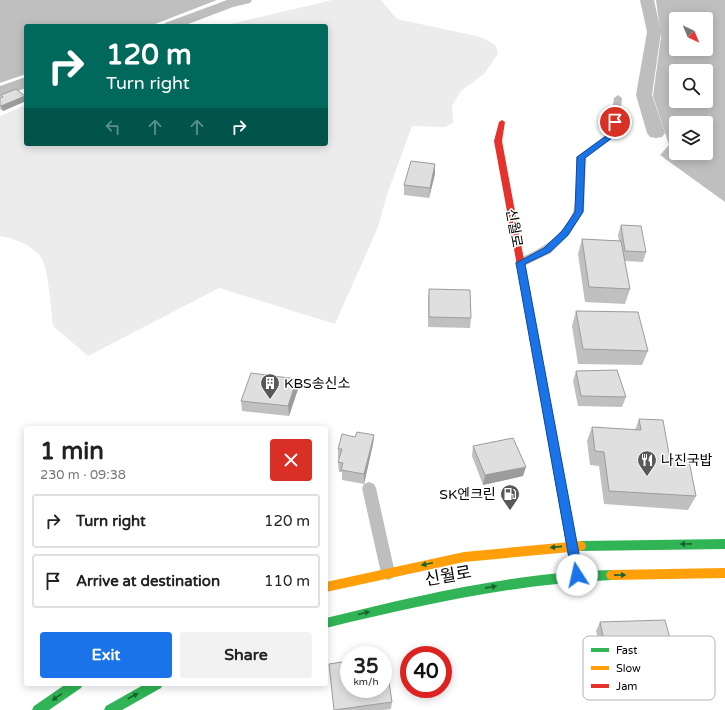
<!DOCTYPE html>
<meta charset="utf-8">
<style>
body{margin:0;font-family:"Varela Round","Noto Sans KR",sans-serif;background:#f2f2f2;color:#222;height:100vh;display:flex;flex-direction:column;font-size:15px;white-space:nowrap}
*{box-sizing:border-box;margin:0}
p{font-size:13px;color:#767676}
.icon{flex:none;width:22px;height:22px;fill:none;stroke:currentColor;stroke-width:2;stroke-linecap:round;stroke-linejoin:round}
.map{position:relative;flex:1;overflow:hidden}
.sheet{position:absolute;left:24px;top:426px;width:304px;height:260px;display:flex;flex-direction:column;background:#fff;border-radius:4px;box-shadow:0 2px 10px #0003}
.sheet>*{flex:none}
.banner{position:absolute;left:24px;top:24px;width:304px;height:122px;border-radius:4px;box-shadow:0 2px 10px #0003;background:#00695c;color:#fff;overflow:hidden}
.needle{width:26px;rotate:136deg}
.fabs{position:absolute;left:669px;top:12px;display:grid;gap:8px}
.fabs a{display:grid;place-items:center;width:44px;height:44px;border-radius:4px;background:#fff;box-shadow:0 2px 10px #0003;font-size:20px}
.speed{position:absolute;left:340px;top:646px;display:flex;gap:8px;font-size:20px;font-weight:700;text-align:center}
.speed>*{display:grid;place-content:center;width:52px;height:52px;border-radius:50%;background:#fff;box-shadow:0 2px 10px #0003;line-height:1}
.speed small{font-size:10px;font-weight:400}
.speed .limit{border:6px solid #d22;background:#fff;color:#111}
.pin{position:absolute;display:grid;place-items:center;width:34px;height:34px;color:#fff;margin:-17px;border:2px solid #fff;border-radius:50%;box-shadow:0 1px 4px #0007}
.me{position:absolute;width:44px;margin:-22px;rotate:350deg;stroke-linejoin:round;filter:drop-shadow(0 0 3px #0008)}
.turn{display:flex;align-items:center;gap:14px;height:84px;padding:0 16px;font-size:18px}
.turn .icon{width:52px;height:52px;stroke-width:2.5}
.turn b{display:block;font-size:28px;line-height:34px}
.lanes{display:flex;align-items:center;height:38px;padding:0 16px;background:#0003;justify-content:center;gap:20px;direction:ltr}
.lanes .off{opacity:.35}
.round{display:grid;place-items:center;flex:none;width:42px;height:42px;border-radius:4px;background:#f2f2f2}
.summary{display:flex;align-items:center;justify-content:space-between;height:68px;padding:0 16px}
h1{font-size:24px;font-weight:700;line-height:30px}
.primary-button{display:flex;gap:8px;margin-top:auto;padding:8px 16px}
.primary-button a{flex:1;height:46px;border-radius:4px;background:#1a73e8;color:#fff;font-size:16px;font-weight:700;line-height:46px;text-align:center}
.primary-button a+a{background:#f2f2f2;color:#222}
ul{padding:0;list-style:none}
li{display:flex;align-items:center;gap:12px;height:54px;margin:0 8px 6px;padding:0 8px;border:2px solid #e0e0e0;border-radius:4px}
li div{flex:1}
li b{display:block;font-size:15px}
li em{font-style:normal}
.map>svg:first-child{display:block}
.green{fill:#ececec}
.water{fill:#bfbfbf;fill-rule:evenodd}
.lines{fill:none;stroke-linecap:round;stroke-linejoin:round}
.lane{fill:#bebebe;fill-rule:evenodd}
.street{fill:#bebebe;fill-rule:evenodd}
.fast{fill:#30b455;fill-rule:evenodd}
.slow{fill:#ff9f0a;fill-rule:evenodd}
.jam{fill:#e5322d;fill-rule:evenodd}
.wall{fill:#c0c0c0}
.shaded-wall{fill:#9c9c9c}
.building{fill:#dfdfdf;stroke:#9c9c9c}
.oneway{fill:#1a632f}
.route{fill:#1a73e8;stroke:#114b97}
.labels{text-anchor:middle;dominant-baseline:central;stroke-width:3;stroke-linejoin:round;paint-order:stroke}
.street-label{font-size:14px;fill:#000;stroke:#fff}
.poi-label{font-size:14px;fill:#000;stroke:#fff;text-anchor:start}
.near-street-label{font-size:17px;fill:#000;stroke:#fff}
.key{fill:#fff;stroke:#b2b2b2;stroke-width:1}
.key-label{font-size:11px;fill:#000}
</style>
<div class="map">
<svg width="725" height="710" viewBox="0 0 725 710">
<rect width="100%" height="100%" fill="#fff"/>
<path class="green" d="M332,0h49l16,19 79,17 11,4 9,6 2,8 -14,20 -23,17 -9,15 1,17 -8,4 -33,-1 -25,69 -9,32 -43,97 -116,-36 -131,68 -35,-30c-2,-18 -4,-51 -11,-67 -7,-13 -28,-21 -42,-23v-120l26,-11v39h300v-118h-104z"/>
<g class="water">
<polygon points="0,0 217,0 150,26 26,26 26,74 0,83"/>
<path d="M656,0h69v202l-65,-47 9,-10 -16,-49 8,-59zM676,19h30v30h-30zM676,71h30v30h-30zM676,123h30v30h-30z"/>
</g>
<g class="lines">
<g class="lane">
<path d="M618,95l4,3 -4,36 -32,24 -2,53 -15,24 -18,18 -27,13h-8l-1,-3 1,-3c24,-11 46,-22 57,-48 3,-7 3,-44 3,-55l33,-24 5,-35z"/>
<polygon points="369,482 374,484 376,488 395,573 393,578 388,580 383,578 381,573 362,488 364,484"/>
</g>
<g class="street">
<polygon points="227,0 252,0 250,3 233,7 183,26 163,26 165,23"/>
<polygon points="640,0 654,0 661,32 652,95 665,133 662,137 656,138 650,137 647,133 636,95 647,32"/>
<polygon points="26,77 26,88 0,97 0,86"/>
</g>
<g class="fast">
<path d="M523,273l4,3 50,268 4,-3 144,-2v10l-144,2 -3,-1 4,21 30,-1 4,1 2,4 -2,4 -4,1c-99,4 -191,25 -286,48v-10c81,-20 162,-39 245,-46l-52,-296z"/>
<polygon points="66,684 83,684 81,688 49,710 32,710 34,706"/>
<polygon points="145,684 163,684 161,688 122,710 104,710 106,706"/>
</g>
<g class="slow">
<polygon points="581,541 585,543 586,546 585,549 581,551 464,562 326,592 326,582 464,552"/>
<polygon points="725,568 725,578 612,580 608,579 606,575 608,571 612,570"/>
</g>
<polygon class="jam" points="502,120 505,122 502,141 527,276 523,279 519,276 494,141 499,122"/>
</g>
<g class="wall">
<polygon points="1,95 25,96 26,101 3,111 0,109 0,98 2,98"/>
<polygon points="435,164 435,174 429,198 404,195 404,185"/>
<polygon points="621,225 646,252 643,262 625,261 630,289 625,304 585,302 578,254 582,239 619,241 618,235"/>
<polygon points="429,289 471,318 470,328 428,327 428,299"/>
<polygon points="576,311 648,351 642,365 578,364 572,326"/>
<polygon points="576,371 626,397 622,407 578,406 573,381"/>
<polygon points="298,389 289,416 242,411 241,401"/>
<polygon points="639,419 670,460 696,496 688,510 604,504 599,466 590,465 587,441 592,427 635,430"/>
<polygon points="374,435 373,444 364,484 342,480 342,472 339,472 338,462 339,458 338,458 338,449 355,437"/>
<polygon points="473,446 523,476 483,485 472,456"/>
<polygon points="600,622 675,657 674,659 681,675 675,683 589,685 584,661 588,653 601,653 596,631"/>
<polygon points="392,702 391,709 383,710 334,710"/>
</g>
<g class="shaded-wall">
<polygon points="25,96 26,101 3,111 1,106"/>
<polygon points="435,164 435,174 429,198 430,188"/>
<polygon points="297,379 298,389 289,416 288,406"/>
<polygon points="374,435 373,444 364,484 364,474"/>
<polygon points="526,467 523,476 483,485 485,475"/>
</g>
<g class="building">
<polygon points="16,89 25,96 1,106 0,105 0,98 3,97 1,95"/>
<polygon points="411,161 435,164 430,188 404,185"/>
<polygon points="621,225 641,226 646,252 625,251"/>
<polygon points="582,239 621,241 630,289 589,287"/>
<polygon points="429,289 470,290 471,318 429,317"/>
<polygon points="576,311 638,312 648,351 583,349"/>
<polygon points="617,370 626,397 581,396 576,371"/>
<polygon points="251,373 297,379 288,406 241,401"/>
<polygon points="639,419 663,420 670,460 689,461 696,496 609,491 604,452 595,451 592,427 641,430"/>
<polygon points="357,432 374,435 364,474 341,470 343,463 338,462 342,449 338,449 342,434 355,437"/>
<polygon points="513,438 526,467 485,475 473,446"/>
<polygon points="665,620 675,657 608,659 600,622"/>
<polygon points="383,656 385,656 392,702 334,710 329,664 349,661 349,689 383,689"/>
</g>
<defs><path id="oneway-solid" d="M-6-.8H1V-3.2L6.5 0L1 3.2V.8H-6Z"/></defs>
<g class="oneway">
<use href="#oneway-solid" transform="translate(686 544) rotate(179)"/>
<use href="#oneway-solid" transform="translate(556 547) rotate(174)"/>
<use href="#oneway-solid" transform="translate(427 564) rotate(168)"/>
<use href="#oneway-solid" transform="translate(620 575) rotate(-1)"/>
<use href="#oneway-solid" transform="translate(491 587) rotate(-11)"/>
<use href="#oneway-solid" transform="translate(364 613) rotate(-14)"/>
<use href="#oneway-solid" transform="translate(133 696) rotate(-28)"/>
<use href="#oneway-solid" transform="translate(57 697) rotate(146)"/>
</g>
<polygon class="route" points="612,120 618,122 616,135 585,158 583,212 568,235 550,252 525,264 583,575 581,579 577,580 573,579 572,575 516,263 544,248 562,231 575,212 577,157 610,133"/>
<defs>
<g id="building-pin" transform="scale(1)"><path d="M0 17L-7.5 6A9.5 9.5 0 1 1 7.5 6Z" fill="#595959" stroke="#fff"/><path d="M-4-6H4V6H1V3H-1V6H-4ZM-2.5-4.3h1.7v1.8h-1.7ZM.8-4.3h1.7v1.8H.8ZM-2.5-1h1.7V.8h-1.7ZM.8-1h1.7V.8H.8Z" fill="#fff"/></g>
<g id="restaurant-pin" transform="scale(1)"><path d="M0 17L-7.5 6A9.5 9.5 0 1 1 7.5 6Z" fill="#595959" stroke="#fff"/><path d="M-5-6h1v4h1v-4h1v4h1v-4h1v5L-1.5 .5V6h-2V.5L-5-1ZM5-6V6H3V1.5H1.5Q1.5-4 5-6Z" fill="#fff"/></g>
<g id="fuel-pin" transform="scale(1)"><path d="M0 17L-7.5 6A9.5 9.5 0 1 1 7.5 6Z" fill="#595959" stroke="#fff"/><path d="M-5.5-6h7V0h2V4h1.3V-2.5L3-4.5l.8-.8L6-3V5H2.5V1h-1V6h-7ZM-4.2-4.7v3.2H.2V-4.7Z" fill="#fff"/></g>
</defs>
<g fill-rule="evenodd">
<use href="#building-pin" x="270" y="383"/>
<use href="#restaurant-pin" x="647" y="460"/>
<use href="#fuel-pin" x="510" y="494"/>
</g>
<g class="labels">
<g class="street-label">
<text transform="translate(514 228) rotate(80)">신월로</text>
</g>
<g class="poi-label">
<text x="284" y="383">KBS송신소</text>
<text x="661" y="460">나진국밥</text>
<text x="496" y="494" text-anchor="end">SK엔크린</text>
</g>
<g class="near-street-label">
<text transform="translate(448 576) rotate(-10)">신월로</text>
</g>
</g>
<rect x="583" y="636" width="132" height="64" rx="6" class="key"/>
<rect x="591" y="648" width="18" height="4" fill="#30b455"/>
<rect x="591" y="666" width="18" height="4" fill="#ff9f0a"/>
<rect x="591" y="684" width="18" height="4" fill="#e5322d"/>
<g class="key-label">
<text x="616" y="654">Fast</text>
<text x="616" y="672">Slow</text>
<text x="616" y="690">Jam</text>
</g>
</svg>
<div class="fabs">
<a><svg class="needle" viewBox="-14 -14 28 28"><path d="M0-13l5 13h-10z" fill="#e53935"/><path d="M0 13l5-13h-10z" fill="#767676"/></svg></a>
<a><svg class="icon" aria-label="search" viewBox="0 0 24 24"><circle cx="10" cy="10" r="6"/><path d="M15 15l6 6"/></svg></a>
<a><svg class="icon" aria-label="layers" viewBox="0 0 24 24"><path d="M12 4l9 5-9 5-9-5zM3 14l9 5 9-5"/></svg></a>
</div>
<div class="speed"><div>35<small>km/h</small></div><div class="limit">40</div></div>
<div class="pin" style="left:615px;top:122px;background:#d93025"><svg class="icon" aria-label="arrive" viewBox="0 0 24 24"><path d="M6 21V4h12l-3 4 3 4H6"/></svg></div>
<svg class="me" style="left:577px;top:575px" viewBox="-20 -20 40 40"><circle r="19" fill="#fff"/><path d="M0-13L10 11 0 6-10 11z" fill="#1a73e8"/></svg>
<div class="banner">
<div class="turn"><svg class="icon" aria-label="right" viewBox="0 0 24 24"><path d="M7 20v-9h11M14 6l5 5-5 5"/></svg><div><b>120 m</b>Turn right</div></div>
<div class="lanes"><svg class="icon off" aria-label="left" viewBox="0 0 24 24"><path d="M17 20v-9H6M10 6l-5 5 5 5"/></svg><svg class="icon off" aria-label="ahead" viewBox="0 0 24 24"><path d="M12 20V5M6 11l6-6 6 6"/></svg><svg class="icon off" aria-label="ahead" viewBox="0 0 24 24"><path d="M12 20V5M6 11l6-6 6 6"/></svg><svg class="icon" aria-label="right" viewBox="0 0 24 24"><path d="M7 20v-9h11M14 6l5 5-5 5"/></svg></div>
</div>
<section class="sheet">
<div class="summary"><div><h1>1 min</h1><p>230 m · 09:38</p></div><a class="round" style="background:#d93025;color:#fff"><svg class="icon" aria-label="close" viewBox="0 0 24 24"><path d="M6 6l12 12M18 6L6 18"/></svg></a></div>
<ul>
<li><svg class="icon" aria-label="right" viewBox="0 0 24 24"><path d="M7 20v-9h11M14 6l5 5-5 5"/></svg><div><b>Turn right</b></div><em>120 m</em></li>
<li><svg class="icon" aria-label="arrive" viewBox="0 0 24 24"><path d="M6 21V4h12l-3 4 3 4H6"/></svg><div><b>Arrive at destination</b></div><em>110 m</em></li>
</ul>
<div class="primary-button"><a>Exit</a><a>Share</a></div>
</section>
</div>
